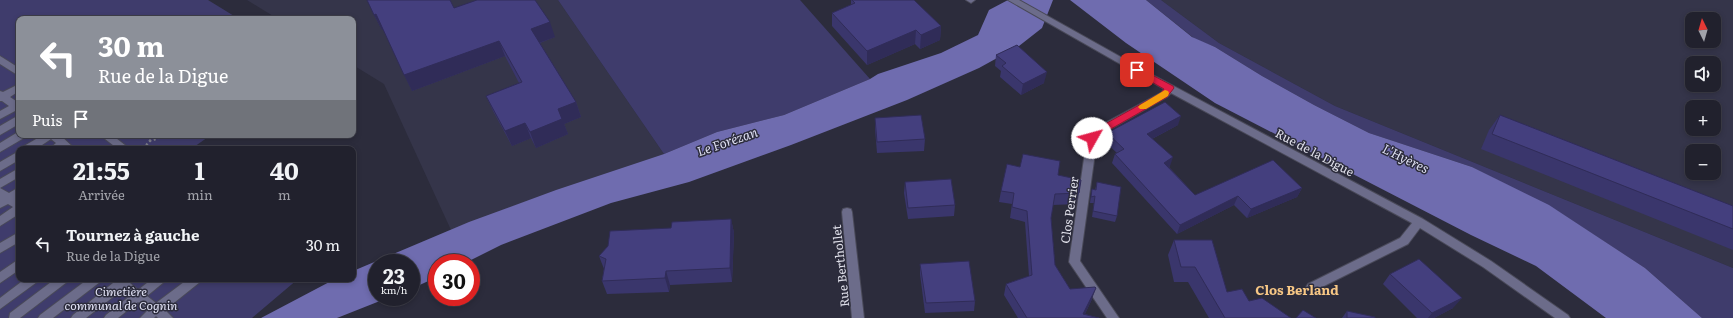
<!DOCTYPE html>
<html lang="fr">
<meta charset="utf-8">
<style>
body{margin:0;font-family:Literata,serif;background:#292935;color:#f1f3f6;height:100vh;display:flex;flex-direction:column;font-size:15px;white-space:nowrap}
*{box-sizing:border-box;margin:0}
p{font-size:13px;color:#a2a3aa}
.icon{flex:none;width:22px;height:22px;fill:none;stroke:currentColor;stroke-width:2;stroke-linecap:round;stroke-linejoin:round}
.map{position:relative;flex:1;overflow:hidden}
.details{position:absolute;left:16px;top:146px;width:340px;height:136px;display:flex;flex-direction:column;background:#21212d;border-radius:8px;box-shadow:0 2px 6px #0003,0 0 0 1px #3e3e49}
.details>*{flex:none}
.top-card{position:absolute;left:16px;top:16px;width:340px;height:122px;border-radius:8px;box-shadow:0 2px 6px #0003,0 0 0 1px #3e3e49;background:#8c9099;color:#fff;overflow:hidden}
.needle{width:26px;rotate:355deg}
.tools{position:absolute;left:1685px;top:12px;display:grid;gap:8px}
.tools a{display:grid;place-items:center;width:36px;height:36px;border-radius:8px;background:#21212d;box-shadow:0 2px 6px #0003,0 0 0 1px #3e3e49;font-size:20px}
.speed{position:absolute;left:368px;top:254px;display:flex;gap:8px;font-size:20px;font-weight:700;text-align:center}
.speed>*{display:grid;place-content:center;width:52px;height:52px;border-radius:50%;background:#21212d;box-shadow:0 2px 6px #0003,0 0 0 1px #3e3e49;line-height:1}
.speed small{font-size:10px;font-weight:400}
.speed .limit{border:6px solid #d22;background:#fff;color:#111}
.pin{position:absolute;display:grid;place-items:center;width:34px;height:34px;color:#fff;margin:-17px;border-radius:8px;box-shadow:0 2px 6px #0006}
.me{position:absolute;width:44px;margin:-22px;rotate:52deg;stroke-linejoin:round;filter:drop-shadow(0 0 3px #0008)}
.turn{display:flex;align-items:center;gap:14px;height:84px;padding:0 16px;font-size:18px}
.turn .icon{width:52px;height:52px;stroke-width:2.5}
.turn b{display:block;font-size:28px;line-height:34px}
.then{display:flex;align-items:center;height:38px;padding:0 16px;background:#0003;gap:8px;font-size:15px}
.eta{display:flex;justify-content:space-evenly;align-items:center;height:68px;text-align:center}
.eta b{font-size:24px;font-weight:700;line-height:28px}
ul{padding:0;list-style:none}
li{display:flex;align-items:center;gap:12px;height:60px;padding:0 16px}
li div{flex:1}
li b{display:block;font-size:15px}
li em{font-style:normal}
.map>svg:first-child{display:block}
.built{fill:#35354a;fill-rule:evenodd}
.green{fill:#3f3c6c}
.water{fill:#6f6caf}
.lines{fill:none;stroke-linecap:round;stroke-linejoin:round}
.minor-casing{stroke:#494958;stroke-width:2}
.path{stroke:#7c7c8a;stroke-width:2.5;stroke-dasharray:2 3;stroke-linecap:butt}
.minor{fill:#6c6c8a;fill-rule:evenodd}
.wall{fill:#3a366c}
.shaded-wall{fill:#302c58}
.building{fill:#443f7e;stroke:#302c58}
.route{fill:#e11d48;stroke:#92132f}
.slow{fill:#f59e0b}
.labels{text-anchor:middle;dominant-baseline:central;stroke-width:3;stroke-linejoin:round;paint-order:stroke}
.street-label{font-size:12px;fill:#e0e0ea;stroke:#2c2c3c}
.park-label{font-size:12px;font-style:italic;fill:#e0e1f4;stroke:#2c2c3c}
.water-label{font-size:13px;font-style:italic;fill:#dedff2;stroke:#2c2c3c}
.neighbourhood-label{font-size:13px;font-weight:bold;fill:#f7c785;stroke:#2c2c3c}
</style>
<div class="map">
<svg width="1733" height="318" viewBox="0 0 1733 318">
<rect width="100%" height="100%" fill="#2c2c3c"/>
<g class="built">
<polygon points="247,0 558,0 664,154 556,190 451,230 384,84 353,65 353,19 278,19"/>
<path d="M1161,0h572v268l-398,-162 -116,-63zM1692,19h22v22h-22zM1692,63h22v22h-22zM1692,107h22v22h-22zM1692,151h22v22h-22z"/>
</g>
<g class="green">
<polygon points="0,0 208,0 239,19 19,19 19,135 211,135 191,149 19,149 19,279 298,279 252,318 0,318"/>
<polygon points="558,0 800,0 870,79 784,115 717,132 664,154"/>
<polygon points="1146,0 1161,0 1219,43 1335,106 1733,268 1733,318 1702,318 1645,268 1556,210 1472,167 1369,133 1314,105 1262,76 1215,47 1195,39"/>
</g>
<g class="water">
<polygon points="1008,0 1053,0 1042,28 1019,46 979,68 907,100 791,145 689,182 611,203 501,245 465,263 437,263 437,277 411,289 411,263 377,263 377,297 390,297 337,318 261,318 335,279 353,279 353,271 469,222 556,190 664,154 717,132 784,115 870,79 878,74 941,53 978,35 989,10"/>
<polygon points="1070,0 1146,0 1192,37 1215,47 1262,76 1314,105 1369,133 1472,167 1549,205 1645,268 1702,318 1606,318 1536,266 1471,235 1215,103 1126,43"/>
</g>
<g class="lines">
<g class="minor-casing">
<g id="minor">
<polygon points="966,0 975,0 971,3"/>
<polygon points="1008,0 1019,0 1153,75 1423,219 1491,261 1568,315 1570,318 1555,318 1483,267 1420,228 1408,244 1312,292 1308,290 1306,287 1308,284 1400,238 1412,223 1171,93 1167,97 1102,134 1097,139 1080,261 1119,318 1107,318 1069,262 1087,138 1096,128 1161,93 1164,89"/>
<polygon points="0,56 19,68 19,76 0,64"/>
<polygon points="19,84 19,91 10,97 19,103 19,112 15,111 0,119 0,111 9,106 2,101 0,101 0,91 3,92"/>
<polygon points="19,115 19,124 0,135 0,126"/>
<polygon points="18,132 19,132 19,135 26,135 24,138 0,152 0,143"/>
<polygon points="43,135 60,135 75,149 49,149 56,143 51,139 36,149 23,149 24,146"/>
<polygon points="100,135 112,135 130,149 118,149"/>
<polygon points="19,151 19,160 0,171 0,162"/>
<polygon points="19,168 19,177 0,188 0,179"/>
<polygon points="19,187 19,196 16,198 19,200 19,214 0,226 0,216 13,207 8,204 0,208 0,188 9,193"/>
<polygon points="847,208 851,209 852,212 864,318 852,318 842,212 843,209"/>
<polygon points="19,232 19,242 0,253 0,243"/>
<polygon points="19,259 19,270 0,283 0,272"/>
<polygon points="25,279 39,279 37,282 0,309 0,298"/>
<polygon points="55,279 69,279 67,282 20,318 9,318 10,313"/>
<polygon points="88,279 102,279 100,282 53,318 38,318 40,315"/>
<polygon points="110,279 131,279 130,283 138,290 152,279 166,279 164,282 147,296 156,303 188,279 202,279 200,282 165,310 173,318 158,318 156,316 154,318 140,318 148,310 138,302 118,318 104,318 106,315 130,296 122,290 86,318 71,318 73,315 113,283"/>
</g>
</g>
<g class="path">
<polyline points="149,135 150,141 167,135"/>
<polyline points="143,149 155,135"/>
</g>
<use href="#minor" class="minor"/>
</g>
<g class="wall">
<polygon points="851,0 941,26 940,40 920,49 915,44 867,65 832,26 832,13 851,5"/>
<polygon points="454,8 555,37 540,43 576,102 581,117 564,124 568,134 536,148 531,138 512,146 493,111 486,96 519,83 505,56 412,91 383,29 382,30 374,15"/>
<polygon points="996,55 1044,83 1021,95 1000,77 1001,71 995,66"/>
<polygon points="1500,115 1733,206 1733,250 1481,149 1489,130"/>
<polygon points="875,118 925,139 924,151 877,153 875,129"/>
<polygon points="1178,125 1152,139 1170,166 1169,167 1195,195 1302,188 1297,197 1247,218 1234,205 1177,234 1112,163 1115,154 1117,153 1105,142 1107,133"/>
<polygon points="1058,175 1079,193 1076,204 1053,205 1051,218 1055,265 1070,289 1092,299 1085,314 1099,318 1018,318 1004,295 1006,284 1029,276 1025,222 1010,218 1012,204 999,202 1001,191"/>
<polygon points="905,182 955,205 954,216 908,219 904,193"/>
<polygon points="1097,182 1117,216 1115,222 1092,217 1094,203 1090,203 1091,195 1092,189 1095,190"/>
<polygon points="731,219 734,233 732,282 670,285 669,292 607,294 602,281 604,269 599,256 671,228"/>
<polygon points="1174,240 1227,292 1291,318 1209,318 1188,282 1174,282 1168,255"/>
<polygon points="920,264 975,301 974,311 925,313 920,274"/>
<polygon points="1390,274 1453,308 1434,318 1417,318 1383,284"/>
<polygon points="1347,311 1375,318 1342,318"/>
</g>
<g class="shaded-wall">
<polygon points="376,14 384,29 382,30 374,15"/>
<polygon points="550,22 555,37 536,44 531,29"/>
<polygon points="941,26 940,40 920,49 921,35"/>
<polygon points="916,30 915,44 867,65 867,51"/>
<polygon points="499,41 505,56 412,91 404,75"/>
<polygon points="1047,72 1044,83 1021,95 1023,84"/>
<polygon points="576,102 581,117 564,124 568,134 536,148 530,132 558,109"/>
<polygon points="1181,116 1178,125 1144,143 1147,134"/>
<polygon points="525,123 531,138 512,146 505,131"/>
<polygon points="1173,157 1170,166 1161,171 1164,163"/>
<polygon points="1302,188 1297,197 1247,218 1251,209"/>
<polygon points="1238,196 1234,205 1177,234 1180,225"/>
<polygon points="731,219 734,233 732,282 730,268"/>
<polygon points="666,271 670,285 669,292 665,278"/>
<polygon points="1096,288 1092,299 1083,318 1083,314"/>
<polygon points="1462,298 1453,308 1434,318 1428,318 1432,313"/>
</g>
<g class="building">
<polygon points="367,0 450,0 454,8 477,0 535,0 550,22 531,29 576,102 558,109 562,119 530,132 525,123 505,131 486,96 522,82 499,41 404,75 376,14 374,15"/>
<polygon points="852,0 914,0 941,26 921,35 916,30 867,51 832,13 855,3"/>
<polygon points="1017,45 1047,72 1023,84 1002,66 1006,63 996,55"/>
<polygon points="1165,102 1181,116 1147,134 1173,157 1164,163 1195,195 1273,160 1302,188 1251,209 1238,196 1180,225 1115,154 1124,149 1107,133"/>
<polygon points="921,115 925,139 877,142 875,118"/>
<polygon points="1500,115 1733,206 1733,229 1492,134"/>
<polygon points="1023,154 1060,161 1058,175 1081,180 1079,193 1055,194 1051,218 1055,265 1070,289 1095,287 1096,288 1083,314 1099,318 1027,318 1006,284 1032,275 1027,211 1012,207 1014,193 1001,191 1007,164 1020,167"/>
<polygon points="951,179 955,205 908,208 905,182"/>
<polygon points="1097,182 1121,187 1117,216 1093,211 1095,196 1091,197 1092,189 1096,190"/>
<polygon points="731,219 730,268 666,271 665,278 602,281 606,259 599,256 608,246 610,231 671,228 672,222"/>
<polygon points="1174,240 1212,240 1227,292 1242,289 1249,301 1262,298 1291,318 1225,318 1195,267 1181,267"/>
<polygon points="1419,259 1462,298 1432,313 1390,274"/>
<polygon points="969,261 975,301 926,303 920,264"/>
<polygon points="1303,310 1316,318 1296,318"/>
<polygon points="1347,311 1375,317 1375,318 1347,318"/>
</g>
<polygon class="route" points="1137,67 1173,86 1174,88 1167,97 1102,134 1096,141 1089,141 1088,138 1096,129 1161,93 1164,89 1134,72 1133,70 1134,68"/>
<polygon class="slow" points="1165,90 1168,91 1169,93 1168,96 1146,109 1140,109 1138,107 1140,105"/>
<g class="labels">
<g class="street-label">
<text transform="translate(1315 152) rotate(28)">Rue de la Digue</text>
<text transform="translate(1069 210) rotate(-82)">Clos Perrier</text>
<text transform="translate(840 266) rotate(-96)">Rue Berthollet</text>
</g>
<g class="park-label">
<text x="121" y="291">Cimetière<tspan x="121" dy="14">communal de Cognin</tspan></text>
</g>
<g class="water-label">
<text transform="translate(727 141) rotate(-19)">Le Forézan</text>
<text transform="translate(1406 158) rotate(26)">L'Hyères</text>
</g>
<g class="neighbourhood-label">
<text x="1297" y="289">Clos Berland</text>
</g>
</g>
</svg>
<div class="tools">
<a><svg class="needle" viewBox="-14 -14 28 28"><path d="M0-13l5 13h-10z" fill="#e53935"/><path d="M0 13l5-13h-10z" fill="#a2a3aa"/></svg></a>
<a><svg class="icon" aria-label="sound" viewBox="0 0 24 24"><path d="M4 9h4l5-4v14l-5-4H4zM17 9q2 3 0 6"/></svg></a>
<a>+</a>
<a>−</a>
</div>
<div class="speed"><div>23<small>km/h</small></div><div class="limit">30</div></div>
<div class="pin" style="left:1137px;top:70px;background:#d93025"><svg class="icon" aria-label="arrive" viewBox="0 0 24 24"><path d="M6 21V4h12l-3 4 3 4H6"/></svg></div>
<svg class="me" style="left:1092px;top:138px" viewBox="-20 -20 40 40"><circle r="19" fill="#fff"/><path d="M0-13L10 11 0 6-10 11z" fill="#e11d48"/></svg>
<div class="top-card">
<div class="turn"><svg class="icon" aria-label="left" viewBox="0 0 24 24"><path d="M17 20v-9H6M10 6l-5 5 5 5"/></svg><div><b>30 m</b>Rue de la Digue</div></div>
<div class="then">Puis<svg class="icon" aria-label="arrive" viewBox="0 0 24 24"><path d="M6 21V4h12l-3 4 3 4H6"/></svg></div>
</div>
<section class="details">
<div class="eta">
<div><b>21:55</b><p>Arrivée</p></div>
<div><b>1</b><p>min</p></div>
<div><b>40</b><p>m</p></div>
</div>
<ul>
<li><svg class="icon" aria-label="left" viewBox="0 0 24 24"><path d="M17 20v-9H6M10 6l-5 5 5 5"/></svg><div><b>Tournez à gauche</b><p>Rue de la Digue</p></div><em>30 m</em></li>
</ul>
</section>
</div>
